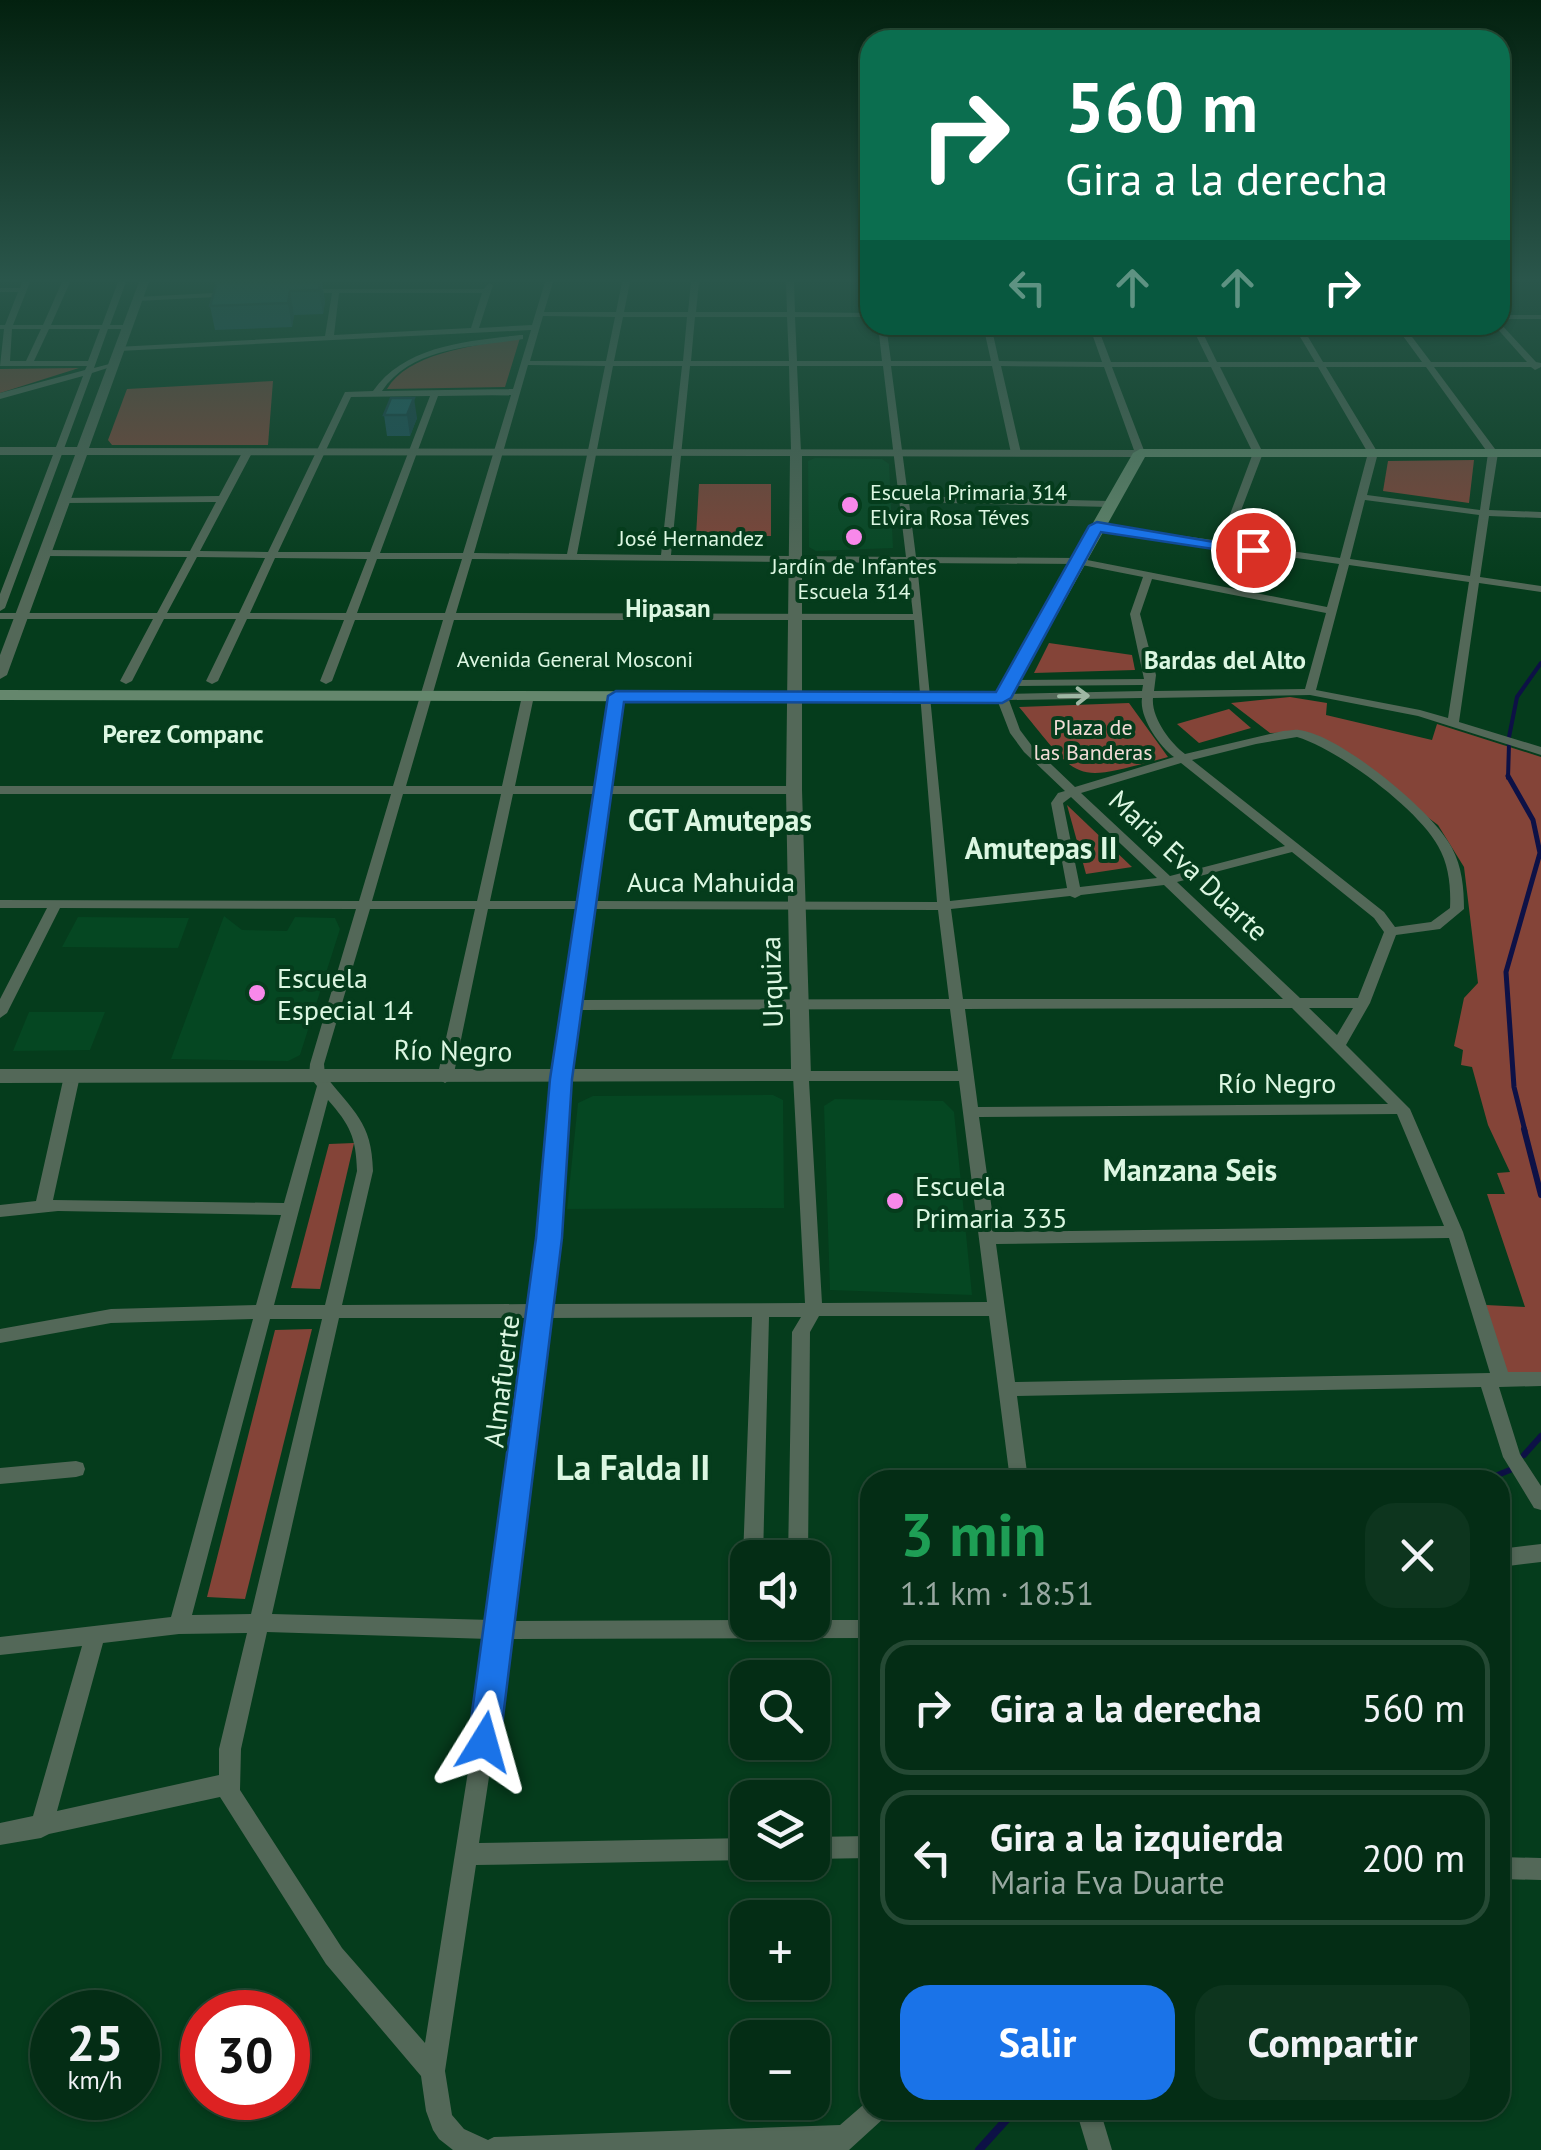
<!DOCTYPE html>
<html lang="es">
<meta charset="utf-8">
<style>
body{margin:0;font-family:"PT Sans",sans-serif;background:#0d351e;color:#f1f3f6;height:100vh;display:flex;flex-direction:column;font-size:38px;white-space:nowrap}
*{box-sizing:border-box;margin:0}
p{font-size:32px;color:#97a8a0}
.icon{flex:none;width:55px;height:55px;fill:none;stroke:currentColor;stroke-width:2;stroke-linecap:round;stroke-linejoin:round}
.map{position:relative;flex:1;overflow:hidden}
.details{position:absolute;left:860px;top:1470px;width:650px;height:650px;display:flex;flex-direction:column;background:#042d15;border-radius:30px;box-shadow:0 2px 8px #0004,0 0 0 2px #254934}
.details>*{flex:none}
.hud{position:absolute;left:860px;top:30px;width:650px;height:305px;border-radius:30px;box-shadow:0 2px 8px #0004,0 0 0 2px #254934;background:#0b6e4f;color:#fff;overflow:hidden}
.tools{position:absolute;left:730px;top:1540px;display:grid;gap:20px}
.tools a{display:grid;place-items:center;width:100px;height:100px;border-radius:20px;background:#042d15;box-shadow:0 2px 8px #0004,0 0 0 2px #254934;font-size:50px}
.speed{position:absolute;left:30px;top:1990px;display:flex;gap:20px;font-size:50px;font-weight:700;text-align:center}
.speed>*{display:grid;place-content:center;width:130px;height:130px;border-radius:50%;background:#042d15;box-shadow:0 2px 8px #0004,0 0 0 2px #254934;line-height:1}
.speed small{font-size:25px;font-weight:400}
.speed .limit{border:15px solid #d22;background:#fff;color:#111}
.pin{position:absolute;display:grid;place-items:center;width:85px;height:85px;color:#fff;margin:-42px;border:5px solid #fff;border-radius:50%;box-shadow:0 2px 10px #0007}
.me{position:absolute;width:110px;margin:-55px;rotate:8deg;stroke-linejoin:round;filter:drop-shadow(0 0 8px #0008)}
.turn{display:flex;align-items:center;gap:35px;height:210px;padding:0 40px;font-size:45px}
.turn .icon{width:130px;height:130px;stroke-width:2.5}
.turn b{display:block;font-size:70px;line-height:85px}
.lanes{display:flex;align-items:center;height:95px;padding:0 40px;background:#0003;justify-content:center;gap:50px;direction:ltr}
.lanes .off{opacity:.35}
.round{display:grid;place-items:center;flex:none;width:105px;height:105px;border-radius:30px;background:#0d351e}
.headline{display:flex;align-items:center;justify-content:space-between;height:170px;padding:0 40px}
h1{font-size:60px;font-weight:600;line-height:75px;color:#1e9e55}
.button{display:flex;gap:20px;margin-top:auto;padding:20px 40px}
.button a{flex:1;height:115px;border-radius:30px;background:#1a73e8;color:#fff;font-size:40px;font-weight:600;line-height:115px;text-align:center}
.button a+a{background:#0d351e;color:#f1f3f6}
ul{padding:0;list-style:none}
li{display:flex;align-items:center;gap:30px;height:135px;margin:0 20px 15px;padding:0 20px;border:5px solid #254934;border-radius:30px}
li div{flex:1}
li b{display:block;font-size:38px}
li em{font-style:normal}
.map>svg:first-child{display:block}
.built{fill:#054722}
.green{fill:#844438}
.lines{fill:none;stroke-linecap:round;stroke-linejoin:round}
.stream-far3{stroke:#0d1146;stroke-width:4}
.stream-far2{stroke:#0d1146;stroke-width:5}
.stream-far1{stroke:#0d1146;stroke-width:6}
.stream{stroke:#0d1146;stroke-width:8}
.minor{fill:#536858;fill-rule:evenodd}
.tertiary{fill:#536858;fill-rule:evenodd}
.secondary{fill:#65876d;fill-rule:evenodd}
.wall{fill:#1b4f59}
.shaded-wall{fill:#164048}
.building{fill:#1f5c67;stroke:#164048;stroke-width:2.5}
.oneway{stroke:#9eb7a4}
.route{fill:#1a73e8;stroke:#114b97;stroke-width:2.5}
.poi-dot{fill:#f888ea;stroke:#053c1c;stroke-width:4}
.labels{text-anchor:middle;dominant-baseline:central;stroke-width:8;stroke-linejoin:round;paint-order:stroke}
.far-poi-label{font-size:22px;fill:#dcf7e2;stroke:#053c1c;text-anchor:start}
.far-street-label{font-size:22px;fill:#dcf7e2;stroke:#053c1c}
.far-park-label{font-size:22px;fill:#f2dcd7;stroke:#053c1c}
.far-neighbourhood-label{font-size:25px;font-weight:bold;fill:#dcf7e2;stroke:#053c1c}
.street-label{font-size:28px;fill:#dcf7e2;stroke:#053c1c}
.poi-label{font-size:28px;fill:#dcf7e2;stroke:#053c1c;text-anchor:start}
.neighbourhood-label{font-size:30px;font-weight:bold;fill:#dcf7e2;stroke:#053c1c}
.near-neighbourhood-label{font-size:35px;font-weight:bold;fill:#dcf7e2;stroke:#053c1c}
</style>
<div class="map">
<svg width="1541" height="2150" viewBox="0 0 1541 2150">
<rect width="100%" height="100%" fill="#053c1c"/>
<g class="built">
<polygon points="815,458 882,459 889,464 893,548 816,551 809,547 808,461"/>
<polygon points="224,916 242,930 287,931 295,917 335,918 340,929 300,1055 288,1061 171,1059"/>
<polygon points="78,917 189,918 178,948 62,947"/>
<polygon points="29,1012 105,1012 90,1050 13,1051"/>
<polygon points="773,1095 783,1100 784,1208 567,1209 578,1103 593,1096"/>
<polygon points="835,1099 943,1101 954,1112 972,1295 830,1290 824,1106"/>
</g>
<g class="green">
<path d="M520,338l-15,49 -118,2c22,-38 94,-44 133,-51z"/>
<polygon points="79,368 0,393 0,369"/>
<polygon points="273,381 268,445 112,445 108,440 127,389"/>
<polygon points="1474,460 1469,503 1383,491 1388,461"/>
<polygon points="699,484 771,484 771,536 696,536"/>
<polygon points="1049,643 1132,655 1135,670 1034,673"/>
<polygon points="1290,697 1327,703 1326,715 1432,740 1437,724 1541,757 1541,1372 1507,1377 1486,1305 1525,1307 1487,1194 1505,1194 1497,1173 1510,1172 1488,1125 1472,1067 1461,1065 1463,1050 1454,1046 1464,998 1478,983 1464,867 1438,825 1324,739 1307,732 1270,733 1231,703"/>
<path d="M1129,703l39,54c-98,26 -85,27 -149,-50z"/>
<polygon points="1229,709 1251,728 1199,743 1177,724"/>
<polygon points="1067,805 1132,867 1086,874"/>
<polygon points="354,1143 320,1289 291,1288 329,1144"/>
<polygon points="312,1329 245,1599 207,1597 275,1330"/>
</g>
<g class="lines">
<g class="stream-far3">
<polyline points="1509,737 1517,697 1541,663"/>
<polyline points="1508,778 1509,744"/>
</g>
<polyline class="stream-far2" points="1508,776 1533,820 1540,853 1506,972 1514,1087 1525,1131"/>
<g class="stream-far1">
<polyline points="1524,1129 1541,1195"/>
<polyline points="1524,1455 1541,1436"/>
<polyline points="1485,1480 1510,1470"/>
</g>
<polyline class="stream" points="979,2150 1015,2110"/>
<g class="minor">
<path d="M22,282h8l-17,43h30l19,-43h8l-19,43h51l16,-43h8l-16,43h17l4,2 -4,2h-19l-14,39 19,-5 4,2 -25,8 -87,235 -5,3v-17l83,-218 -83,23v-6l85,-23 2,-4h-87l4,-37h-4v-4h5l13,-33h-18v-4h20zM12,329h29l-15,32h-16zM49,329h51l-12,32h-54z"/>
<path d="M545,282h8l-9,30h72l6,-30h8l-6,30h64l3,-30h8l-3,30h91l-1,-30h8l1,30 75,1v4h-75l2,44h85l-4,-36h8l5,36h100l-8,-36h8l8,36 103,1 -13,-37h8l14,37h98l-18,-37h8l18,37h98l-22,-37h8l22,37h99l-27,-37h8l28,37h96l-33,-37 6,-2 36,39 5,1v4l-6,3 -4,-3h-97l64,86 -9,57 52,2v6l-52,-2 -9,61 61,9v6l-62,-9 -20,139 82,25v8l-123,-39 -108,-21 -157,3c-2,19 17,45 32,56l98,-23c2,0 14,-2 16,-1 40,4 135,82 153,118 10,19 12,40 12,61l-24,20 -44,6 -26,68 -24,42 64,64 53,123 45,140h33v14l-42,1 21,67 21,32v24l-7,-2 -31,-51 -22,-70 -464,9 11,84h-18l-21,-164h-170l-9,16 -2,226h-20l4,-226 9,-15h-32l-6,241h-15v7l-5,-7 9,-241 -204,1 -36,303 236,-1v2h64v-2h58v18l-360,1 -31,204 269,-5v22l-272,5 -31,206 7,44 12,14 24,11 6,-3 346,-12 30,-26v11h16l-3,9 -34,31h-396l-14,-11 -6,-9 -7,-19 -5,-35 -95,-112 -106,-167 -171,37 -8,4 -41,7v-22l33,-7 49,-170 -82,9v-18l171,-20 82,-298 -142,4 -111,20v-14l111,-20 145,-4 25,-90 -223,-4 -58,6v-12l36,-4 28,-125 8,-5 8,5 -27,124 231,3 33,-117 -8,-10 1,-12 46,-155 -296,-1 -53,105 -7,5v-19l47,-91h-47v-8l359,1 32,-107h-391v-8h393l50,-166h-88l-23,61 -6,3 -6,-3 24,-61 -97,-1 -29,62 -6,3 -6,-3 30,-62h-72l-32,62 -6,3 -6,-3 33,-62h-153v-6h157l30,-56 -142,-1 -5,-3 5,-3 145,1 26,-49 -152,1 -5,-3 2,-2 158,-2 24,-45 8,-2 2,2 -53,100 68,1 77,-160 28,-1c32,-46 95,-50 147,-56h3v4c-48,8 -111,7 -141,52l131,-2 18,-59 -412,21h-3v-4l209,-11 7,-43h-29l3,-4h178l5,-6 4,2 -14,43 53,-3zM339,293h143l-11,35 -137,7zM543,316l72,1 -9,44h-76zM623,317h64l-4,44h-69zM695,317h92l2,44h-98zM528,365l77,1 -38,188 -93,-1zM613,366h69l-21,189 -84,-1zM690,366h99l2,86 5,3 5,-3 -4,-86h86l23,191 -235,-2zM891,366h101l19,87 5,3 5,-3 -20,-87 103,1 31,86 5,3 5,-3 -33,-86h99l42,86 -33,88 -123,-17 -5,3 5,3 242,34 -12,43 -250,-49 -161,-1 -7,-55 201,5 5,-3 -5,-3 -202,-5zM1220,367h98l50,86 -28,105 -111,-16 34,-89zM1326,367h100l62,86 -8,57 -113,-15 11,-42zM511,395l-48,158h-83l58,-157zM430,396l-60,156h-92l73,-155zM1365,500l114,15 -9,61 -120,-17zM197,557l68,1 -26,55h-72zM275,558l92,1 -21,54h-96zM377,559h85l-17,54h-88zM472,559l435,4 6,51 -457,-1zM917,563l160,1 66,13 -13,37 14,65 -132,1 -6,3 6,3 131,-1 -1,6 -140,3 -6,3 14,36 14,19 41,39 -7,2 -7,10 16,85 -117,13zM1349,565l120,17 -21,136 -28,-8 -104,-20zM1152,579l174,34 -21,76 -151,2 2,-16 -16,-61zM454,620h460l23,282 -344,-1 15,-107h186l6,-4 -6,-4h-185l13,-89 -6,-3 -6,3 -13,89h-82l19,-90 -6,-3 -6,3 -20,90h-96zM1142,698c-3,19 17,48 32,59l-99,30 -43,-41 -12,-16 -11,-30zM1297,737c41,12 121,72 141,109 11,19 13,41 12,62l-19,14 -36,5 -11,-15 -192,-152 64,-16zM1181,763l104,83 -115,30 -89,-83zM403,794h98l-24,107h-105zM513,794h83l-16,107h-90zM1071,797l86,81 -77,9 -17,-84zM1292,852l82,66 10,14 -26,66h-58l-123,-116zM1164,885l119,114h-320l-12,-90 119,-13 5,2 6,-3zM370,909h105l-38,169 8,5 8,-5 35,-169h91l-26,170 -12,159 -9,66 -190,1 31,-134c-1,-50 -20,-59 -48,-96l-1,-11zM592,909l346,1 11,89 -370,1zM1292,1008l96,96 -410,3 -13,-98zM1309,1008h44l-16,27zM950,1009l8,62h-157l-8,5 12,227 -256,1c12,-98 16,-197 29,-294zM809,1081h150l28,221 -165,1zM328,1100c22,25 28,37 29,71l-32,134h-51zM1397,1114l47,112 -449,6 -16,-115zM1449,1238l41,135 -475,9 -19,-138zM339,1318h192l-39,302 -220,-6zM270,1319h52l-71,295 -59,1zM267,1632l222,7 -64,404 -83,-95 -102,-158 1,-41zM247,1633l-28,116v26l-162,36 46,-168 76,-9z"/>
<polygon points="233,292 236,296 137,301 133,299 137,297"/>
<rect x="1500" y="315" width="41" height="4"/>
<polygon points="76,1461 83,1463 85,1469 83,1475 76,1477 0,1484 0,1468"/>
<polygon points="1541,1544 1541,1562 1500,1567 1500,1549"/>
<polygon points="870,1836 870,1858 812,1859 812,1837"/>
<polygon points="1500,1857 1541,1858 1541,1880 1500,1879"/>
<polygon points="1076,2110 1100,2110 1112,2150 1088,2150"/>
</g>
<polygon class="tertiary" points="139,282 149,282 89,448 1144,450 1144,456 1140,457 802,456 802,790 811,1076 808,1081 0,1083 0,1069 791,1069 786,790 790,456 87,455 7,675 0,679 0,655 75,455 0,455 0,447 77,447"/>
<polygon class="secondary" points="1140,449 1541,449 1541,457 1145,457 1011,697 1002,702 0,700 0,690 996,692 1133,453"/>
</g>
<g class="wall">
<polygon points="322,282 325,301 323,314 294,315 292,327 215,330 210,306"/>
<polygon points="391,398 417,418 410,436 387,436 384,415"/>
</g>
<g class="shaded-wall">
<polygon points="320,282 325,301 323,314 319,290"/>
<polygon points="290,291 294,315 292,327 288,303"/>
<polygon points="414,398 417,418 410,436 407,415"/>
</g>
<g class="building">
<polygon points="217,282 320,282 319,290 290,291 288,303 210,306"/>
<polygon points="391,398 414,398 407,415 384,415"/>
</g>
<defs><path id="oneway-shaft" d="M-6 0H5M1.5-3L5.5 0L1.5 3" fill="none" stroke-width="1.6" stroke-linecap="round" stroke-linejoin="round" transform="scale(2.5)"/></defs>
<use class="oneway" href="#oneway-shaft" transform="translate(1074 696) rotate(-1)"/>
<linearGradient id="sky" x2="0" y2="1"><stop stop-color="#03210f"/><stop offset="0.48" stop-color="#2a564b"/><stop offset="1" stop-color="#2a564b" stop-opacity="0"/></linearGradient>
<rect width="1541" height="583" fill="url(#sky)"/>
<polygon class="route" points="1097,522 1261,550 1253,555 1101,532 1011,698 1002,703 624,702 572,1079 562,1238 500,1742 495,1753 484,1758 473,1753 468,1742 536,1238 550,1079 608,696 616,691 996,692 1089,526"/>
<g class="poi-dot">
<circle cx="850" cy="505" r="10"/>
<circle cx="854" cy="537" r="10"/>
<circle cx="257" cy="993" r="10"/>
<circle cx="895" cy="1201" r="10"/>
</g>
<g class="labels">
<g class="far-poi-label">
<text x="870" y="492">Escuela Primaria 314<tspan x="870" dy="25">Elvira Rosa Téves</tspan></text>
<text x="854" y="566" text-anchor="middle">Jardín de Infantes<tspan x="854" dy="25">Escuela 314</tspan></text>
</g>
<g class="far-street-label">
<text x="691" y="538">José Hernandez</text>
<text x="575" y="659">Avenida General Mosconi</text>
</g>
<g class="far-park-label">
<text x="1093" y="727">Plaza de<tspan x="1093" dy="25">las Banderas</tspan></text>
</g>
<g class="far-neighbourhood-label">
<text x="668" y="608">Hipasan</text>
<text x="1225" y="660">Bardas del Alto</text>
<text x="183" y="734">Perez Companc</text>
</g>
<g class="street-label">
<text transform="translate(1189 865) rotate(43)">Maria Eva Duarte</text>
<text x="711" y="881">Auca Mahuida</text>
<text transform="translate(771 982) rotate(-92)">Urquiza</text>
<text transform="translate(453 1050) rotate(1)">Río Negro</text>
<text x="1277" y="1082">Río Negro</text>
<text transform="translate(501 1381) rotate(-83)">Almafuerte</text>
</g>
<g class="poi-label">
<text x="277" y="977">Escuela<tspan x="277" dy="32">Especial 14</tspan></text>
<text x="915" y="1185">Escuela<tspan x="915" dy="32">Primaria 335</tspan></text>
</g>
<g class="neighbourhood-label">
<text x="720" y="819">CGT Amutepas</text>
<text x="1041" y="847">Amutepas II</text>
<text x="1190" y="1169">Manzana Seis</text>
</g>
<g class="near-neighbourhood-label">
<text x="633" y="1467">La Falda II</text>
</g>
</g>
</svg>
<div class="tools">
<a><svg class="icon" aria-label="sound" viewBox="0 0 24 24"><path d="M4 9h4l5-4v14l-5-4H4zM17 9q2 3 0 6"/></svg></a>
<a><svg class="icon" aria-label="search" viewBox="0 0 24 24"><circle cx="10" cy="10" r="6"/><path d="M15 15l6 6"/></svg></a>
<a><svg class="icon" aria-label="layers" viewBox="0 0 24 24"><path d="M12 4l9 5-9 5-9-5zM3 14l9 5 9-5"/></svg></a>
<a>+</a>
<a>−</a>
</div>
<div class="speed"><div>25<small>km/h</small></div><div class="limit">30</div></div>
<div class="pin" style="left:1253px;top:550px;background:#d93025"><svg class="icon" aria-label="arrive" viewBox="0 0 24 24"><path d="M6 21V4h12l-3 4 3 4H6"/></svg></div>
<svg class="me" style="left:484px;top:1742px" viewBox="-20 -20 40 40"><path d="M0-17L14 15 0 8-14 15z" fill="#1a73e8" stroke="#fff" stroke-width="4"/></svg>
<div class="hud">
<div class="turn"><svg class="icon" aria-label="right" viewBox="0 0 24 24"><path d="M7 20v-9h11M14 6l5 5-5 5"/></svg><div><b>560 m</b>Gira a la derecha</div></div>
<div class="lanes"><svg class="icon off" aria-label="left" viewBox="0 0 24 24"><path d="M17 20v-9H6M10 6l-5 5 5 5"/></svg><svg class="icon off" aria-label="ahead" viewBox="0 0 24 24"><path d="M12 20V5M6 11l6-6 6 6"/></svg><svg class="icon off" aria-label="ahead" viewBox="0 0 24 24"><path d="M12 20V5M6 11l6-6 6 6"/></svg><svg class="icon" aria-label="right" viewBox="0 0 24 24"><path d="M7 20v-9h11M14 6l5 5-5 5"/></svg></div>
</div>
<section class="details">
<div class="headline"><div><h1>3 min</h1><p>1.1 km · 18:51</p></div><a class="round"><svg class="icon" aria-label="close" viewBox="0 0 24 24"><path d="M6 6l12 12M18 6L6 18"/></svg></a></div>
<ul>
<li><svg class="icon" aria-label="right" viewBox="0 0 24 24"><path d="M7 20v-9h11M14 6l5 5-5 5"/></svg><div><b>Gira a la derecha</b></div><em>560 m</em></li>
<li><svg class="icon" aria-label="left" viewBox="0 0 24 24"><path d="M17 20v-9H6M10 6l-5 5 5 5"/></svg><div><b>Gira a la izquierda</b><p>Maria Eva Duarte</p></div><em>200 m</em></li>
</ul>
<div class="button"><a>Salir</a><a>Compartir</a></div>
</section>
</div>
